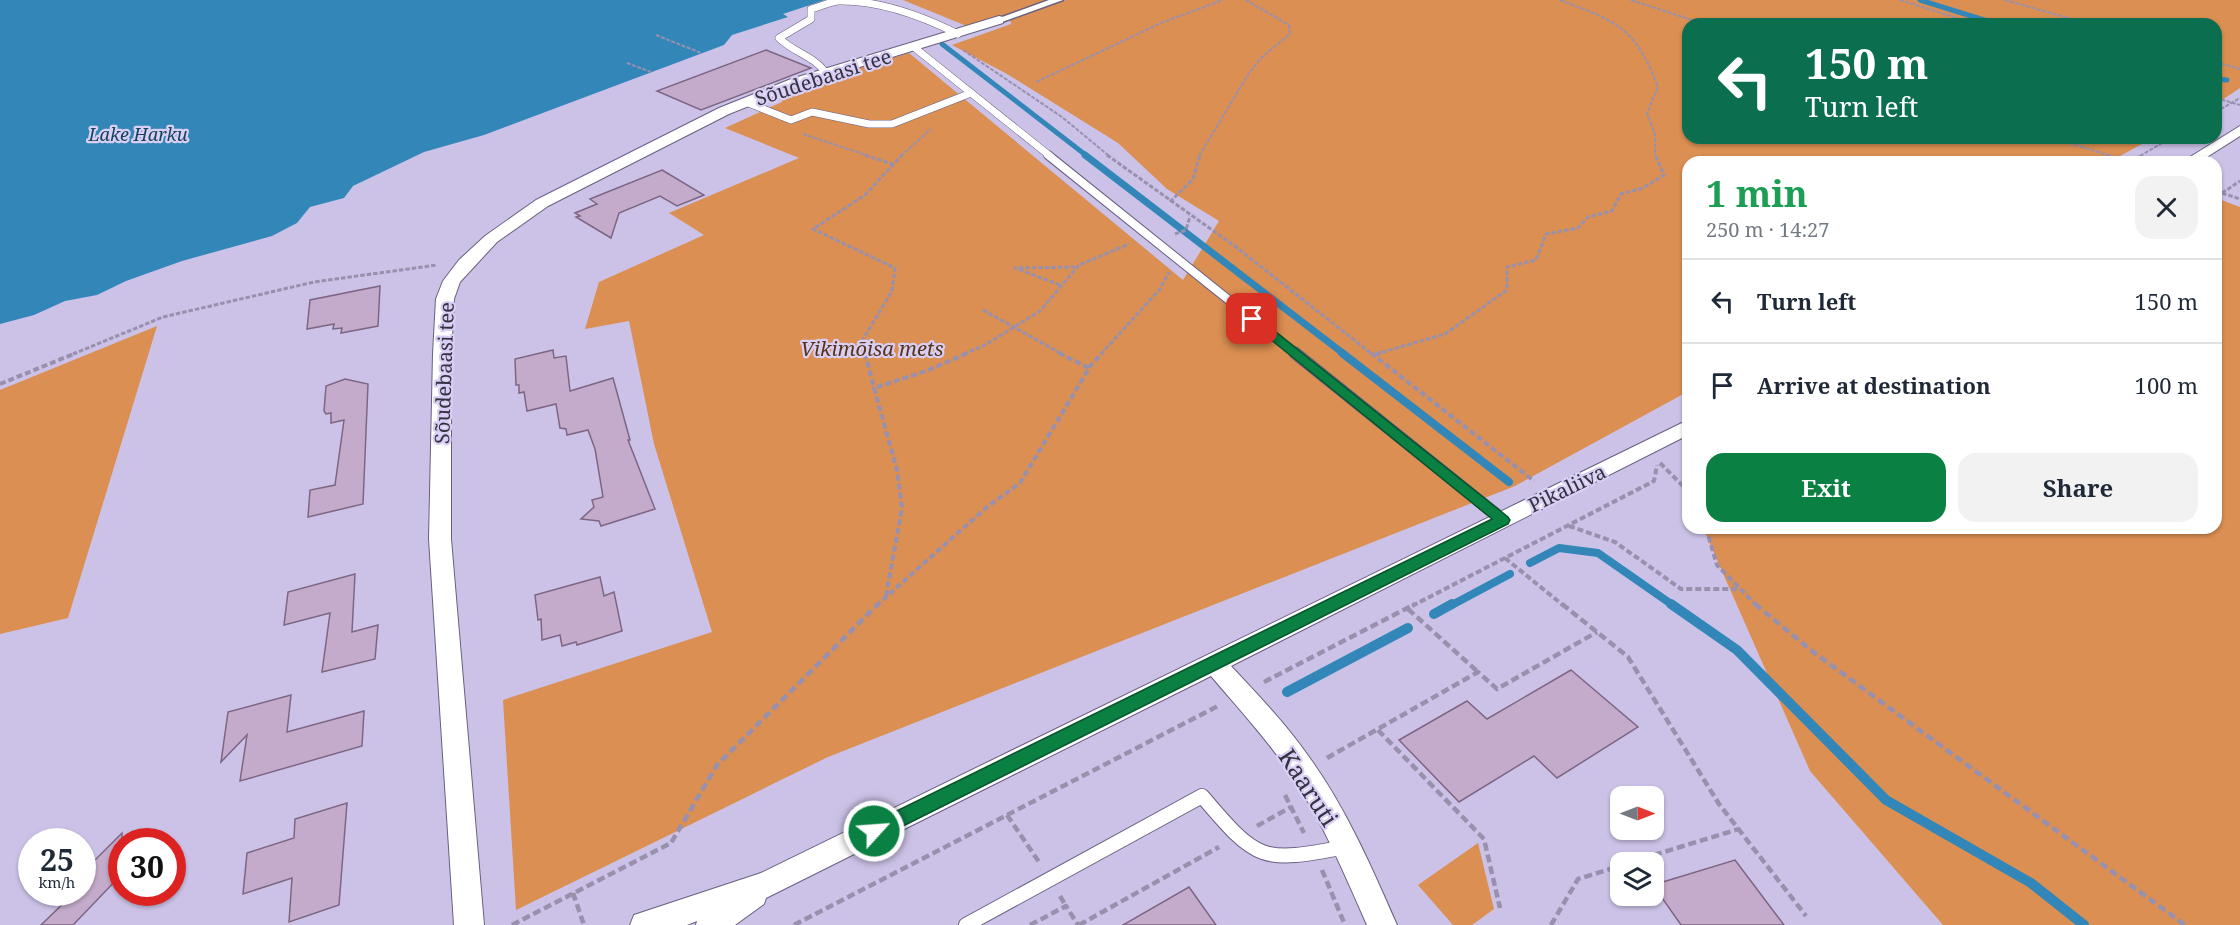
<!DOCTYPE html>
<meta charset="utf-8">
<style>
body{margin:0;font-family:"Noto Serif",serif;background:#f2f2f3;color:#1f2937;height:100vh;display:flex;flex-direction:column;font-size:22px;white-space:nowrap}
*{box-sizing:border-box;margin:0}
p{font-size:20px;color:#747a83}
.icon{flex:none;width:33px;height:33px;fill:none;stroke:currentColor;stroke-width:2;stroke-linecap:round;stroke-linejoin:round}
.map{position:relative;flex:1;overflow:hidden}
.details{position:absolute;left:1682px;top:156px;width:540px;height:378px;display:flex;flex-direction:column;background:#fff;border-radius:18px;box-shadow:0 2px 4px #0004}
.details>*{flex:none}
.guide{position:absolute;left:1682px;top:18px;width:540px;height:126px;border-radius:18px;box-shadow:0 2px 4px #0004;background:#0b6e4f;color:#fff;overflow:hidden}
.needle{width:39px;rotate:90deg}
.tools{position:absolute;left:1610px;top:786px;display:grid;gap:12px}
.tools a{display:grid;place-items:center;width:54px;height:54px;border-radius:12px;background:#fff;box-shadow:0 2px 4px #0004;font-size:30px}
.speed{position:absolute;left:18px;top:828px;display:flex;gap:12px;font-size:30px;font-weight:700;text-align:center}
.speed>*{display:grid;place-content:center;width:78px;height:78px;border-radius:50%;background:#fff;box-shadow:0 2px 4px #0004;line-height:1}
.speed small{font-size:15px;font-weight:400}
.speed .limit{border:9px solid #d22;background:#fff;color:#111}
.pin{position:absolute;display:grid;place-items:center;width:51px;height:51px;color:#fff;margin:-26px;border-radius:12px;box-shadow:0 3px 9px #0006}
.me{position:absolute;width:66px;margin:-33px;rotate:64deg;stroke-linejoin:round;filter:drop-shadow(0 0 4px #0008)}
.turn{display:flex;align-items:center;gap:21px;height:126px;padding:0 24px;font-size:27px}
.turn .icon{width:78px;height:78px;stroke-width:2.5}
.turn b{display:block;font-size:42px;line-height:51px}
.round{display:grid;place-items:center;flex:none;width:63px;height:63px;border-radius:18px;background:#f2f2f3}
.headline{display:flex;align-items:center;justify-content:space-between;height:102px;padding:0 24px}
h1{font-size:36px;font-weight:700;line-height:45px;color:#1e9e55}
.primary-button{display:flex;gap:12px;margin-top:auto;padding:12px 24px}
.primary-button a{flex:1;height:69px;border-radius:18px;background:#0b8043;color:#fff;font-size:24px;font-weight:700;line-height:69px;text-align:center}
.primary-button a+a{background:#f2f2f3;color:#1f2937}
ul{padding:0;list-style:none}
li{display:flex;align-items:center;gap:18px;height:84px;padding:0 24px;border-top:2px solid #e0e1e3}
li div{flex:1}
li b{display:block;font-size:22px}
li em{font-style:normal}
.map>svg:first-child{display:block}
.green{fill:#db8f52}
.water{fill:#3387b8}
.lines{fill:none;stroke-linecap:round;stroke-linejoin:round}
.stream-far3{stroke:#3387b8;stroke-width:5}
.stream-far2{stroke:#3387b8;stroke-width:7}
.stream-far1{stroke:#3387b8;stroke-width:8}
.stream{stroke:#3387b8;stroke-width:10}
.building{fill:#c4abcb;stroke:#7d6684;stroke-width:1.5}
.service-far3-casing{stroke:#696080;stroke-width:8}
.service-far2-casing{stroke:#696080;stroke-width:10}
.service-far1-casing{stroke:#696080;stroke-width:13}
.service-casing{stroke:#696080;stroke-width:16}
.pedestrian-casing{stroke:#696080;stroke-width:3}
.minor-casing{stroke:#696080;stroke-width:2}
.path-far3{stroke:#9890ad;stroke-width:2;stroke-dasharray:4 1.5;stroke-linecap:butt}
.path-far2{stroke:#9890ad;stroke-width:3;stroke-dasharray:4.5 2;stroke-linecap:butt}
.path-far1{stroke:#9890ad;stroke-width:4;stroke-dasharray:6 3;stroke-linecap:butt}
.path{stroke:#9890ad;stroke-width:4.5;stroke-dasharray:8 4;stroke-linecap:butt}
.service-far3{stroke:#fff;stroke-width:7}
.service-far2{stroke:#fff;stroke-width:8}
.service-far1{stroke:#fff;stroke-width:10}
.service{stroke:#fff;stroke-width:14}
.pedestrian{fill:#fff;fill-rule:evenodd}
.minor{fill:#fff;fill-rule:evenodd}
.route{fill:#0b8043;stroke:#07532c;stroke-width:1.5}
.labels{text-anchor:middle;dominant-baseline:central;stroke-width:4.5;stroke-linejoin:round;paint-order:stroke}
.far-water-label{font-size:18px;font-style:italic;fill:#15435d;stroke:#d9cff4}
.street-label{font-size:20px;fill:#353140;stroke:#d9cff4}
.park-label{font-size:20px;font-style:italic;fill:#573316;stroke:#d9cff4}
.near-street-label{font-size:24px;fill:#353140;stroke:#d9cff4}
</style>
<div class="map">
<svg width="2240" height="925" viewBox="0 0 2240 925">
<rect width="100%" height="100%" fill="#ccc2e7"/>
<g class="green">
<polygon points="903,0 1050,0 969,27"/>
<polygon points="1066,0 2240,0 2240,88 2216,104 2216,24 1688,24 1688,138 2153,138 2109,162 1688,162 1687,392 1515,486 828,757 516,910 503,700 712,632 654,444 629,321 585,329 599,282 704,235 669,213 799,158 725,128 782,102 783,94 812,82 909,53 1183,280 1219,221 1167,189 1118,143 1007,74 952,45 1011,24 1010,19"/>
<polygon points="2216,198 2240,207 2240,925 1943,925 1810,771 1703,528 2216,528"/>
<polygon points="157,326 68,618 0,634 0,390"/>
<polygon points="1478,843 1494,909 1472,925 1453,925 1418,885"/>
</g>
<polygon class="water" points="0,0 825,0 783,14 788,17 732,35 724,45 484,135 424,152 353,186 344,198 310,207 297,223 272,236 182,261 126,281 97,295 65,301 34,315 0,324"/>
<g class="lines">
<g class="stream-far3">
<polyline points="1920,0 1997,24"/>
<polyline points="942,44 1087,156"/>
<polyline points="2216,79 2227,80"/>
</g>
<polyline class="stream-far2" points="1085,155 1344,354"/>
<g class="stream-far1">
<polyline points="1342,353 1509,482"/>
<polyline points="1530,563 1559,548 1598,553 1674,606"/>
<polyline points="1450,606 1510,574"/>
</g>
<g class="stream">
<polyline points="1671,604 1737,650 1886,800 2031,883 2084,925"/>
<polyline points="1434,614 1452,604"/>
<polyline points="1287,692 1408,628"/>
</g>
</g>
<g class="building">
<polygon points="766,50 811,68 701,110 657,91"/>
<polygon points="662,170 704,195 677,206 660,196 619,213 611,238 576,217 580,216 575,213 597,204 590,199"/>
<polygon points="380,286 378,326 341,333 342,328 333,329 334,324 307,329 310,300"/>
<polygon points="553,350 554,358 566,356 570,391 613,378 630,440 628,440 655,509 601,526 599,521 581,519 594,507 592,500 603,497 595,449 588,430 567,435 566,429 560,428 556,404 527,411 524,392 519,393 519,385 516,385 515,359"/>
<polygon points="345,379 368,384 363,504 308,517 310,490 335,485 344,420 331,423 331,413 326,414 324,411 326,386"/>
<polygon points="355,574 352,632 378,625 375,659 322,672 330,613 284,625 288,592"/>
<polygon points="600,577 604,596 614,592 622,631 577,645 576,642 562,646 560,635 542,640 541,619 538,620 535,595"/>
<polygon points="1571,670 1638,727 1557,778 1534,756 1459,802 1399,740 1467,701 1487,719"/>
<polygon points="291,695 287,732 364,711 362,746 240,781 247,735 221,762 228,712"/>
<polygon points="347,803 339,905 289,922 292,878 243,894 247,853 294,838 295,819"/>
<polygon points="122,833 122,874 73,925 41,925 75,892 82,892 82,873"/>
<polygon points="1735,860 1784,925 1681,925 1653,885"/>
<polygon points="1189,887 1216,925 1123,925"/>
</g>
<g class="lines">
<g class="service-far3-casing">
<g id="service-far3">
<polyline points="915,48 1050,156"/>
<path d="M826,73c-13,-18 -32,-20 -47,-35l32,-19v-10c9,-2 18,-7 27,-8 41,-1 84,15 120,33"/>
<polyline points="746,102 791,120 812,112 869,124 892,124 971,93"/>
</g>
</g>
<g class="service-far2-casing">
<polyline id="service-far2" points="1048,155 1296,354"/>
</g>
<g class="service-far1-casing">
<polyline id="service-far1" points="1295,353 1503,520"/>
</g>
<g class="service-casing">
<path id="service" d="M966,925l236,-129c56,66 59,67 144,51"/>
</g>
<g class="pedestrian-casing">
<polygon id="pedestrian" points="1049,0 1063,0 1002,22 994,20"/>
</g>
<g class="minor-casing">
<g id="minor">
<polygon points="999,16 1003,17 1003,23 801,85 729,114 548,206 497,242 460,282 454,299 451,354 451,539 484,925 454,925 429,539 433,354 436,299 443,281 459,260 485,236 536,200 719,108 791,79"/>
<polygon points="2240,126 2240,136 2199,162 2182,162"/>
<path d="M1688,420v15l-457,231c27,29 55,58 78,91 37,51 63,111 88,168h-30c-23,-52 -45,-105 -77,-152 -24,-35 -52,-65 -79,-97l-445,222 -2,6 -29,21h-39l1,-4 -10,4h-57l4,-10 127,-42z"/>
</g>
</g>
<g class="path-far3">
<path d="M1560,0c58,22 75,27 98,87l-11,26 8,21v22"/>
<polyline points="1631,0 1704,24"/>
<polyline points="1900,0 1976,24"/>
<polyline points="2005,0 2089,24"/>
<polyline points="656,35 701,53"/>
<polyline points="963,50 1062,117 1109,156"/>
<polyline points="2216,62 2240,69"/>
<polyline points="627,63 651,72"/>
<polyline points="1036,82 1161,23 1223,0"/>
<polyline points="2216,98 2240,105"/>
<polyline points="2216,112 2240,98"/>
<polyline points="803,134 869,156"/>
<polyline points="2054,138 2111,156"/>
<polyline points="901,156 931,129"/>
<polyline points="1199,156 1249,73 1262,57 1290,34 1289,25 1246,0"/>
<polyline points="2140,156 2171,138"/>
</g>
<g class="path-far2">
<polyline points="865,155 895,165"/>
<polyline points="1107,155 1236,247 1372,354"/>
<polyline points="2106,155 2128,162"/>
<polyline points="2130,162 2142,155"/>
<polyline points="2216,191 2240,199"/>
<polyline points="2222,193 2240,181"/>
<polyline points="1170,202 1193,179 1200,155"/>
<polyline points="1175,234 1186,230 1190,216"/>
<polyline points="1060,285 1015,268 1076,267"/>
<polyline points="983,310 1062,354"/>
<polyline points="73,354 163,317 314,282 437,265"/>
<polyline points="865,354 862,341 892,291 895,268 813,229 865,195 902,155"/>
<polyline points="964,354 985,345 1040,311 1079,265 1129,244"/>
<polyline points="1101,354 1160,289 1169,272"/>
<polyline points="1376,354 1445,334 1507,290 1507,267 1536,260 1546,234 1578,228 1588,217 1612,211 1621,194 1643,188 1664,175 1655,155"/>
</g>
<g class="path-far1">
<polyline points="865,353 874,388"/>
<polyline points="1059,353 1089,368"/>
<polyline points="1371,353 1534,481"/>
<polyline points="1376,354 1381,353"/>
<polyline points="0,384 76,353"/>
<polyline points="1660,463 1688,491"/>
<polyline points="1569,526 1615,542 1681,589 1739,589"/>
<polyline points="1706,528 1717,565 1757,606"/>
<polyline points="1505,558 1564,606"/>
<polyline points="886,596 902,508 897,470 874,388 926,371 968,353"/>
<polyline points="876,606 987,507 1020,483 1091,365 1102,353"/>
<polyline points="1412,606 1654,481 1657,465"/>
</g>
<g class="path">
<polyline points="1562,604 1628,657 1719,804 1806,916"/>
<polyline points="1755,604 1812,651 2185,925"/>
<polyline points="1408,609 1478,672"/>
<polyline points="1264,682 1415,604"/>
<polyline points="1378,730 1484,839 1500,908"/>
<polyline points="1327,758 1478,672 1497,689 1597,632"/>
<polyline points="1285,795 1304,833"/>
<polyline points="1007,815 1039,862"/>
<polyline points="1257,826 1291,807"/>
<polyline points="1631,862 1739,829"/>
<polyline points="1322,870 1345,925"/>
<polyline points="573,893 584,925"/>
<polyline points="1060,896 1066,906"/>
<polyline points="512,925 671,843 717,765 878,604"/>
<polyline points="794,925 1220,705"/>
<polyline points="1030,925 1066,906 1078,925"/>
<polyline points="1079,925 1219,847"/>
<polyline points="1551,925 1578,879 1620,866"/>
</g>
<use href="#service-far3" class="service-far3"/>
<use href="#service-far2" class="service-far2"/>
<use href="#service-far1" class="service-far1"/>
<use href="#service" class="service"/>
<use href="#pedestrian" class="pedestrian"/>
<use href="#minor" class="minor"/>
</g>
<polygon class="route" points="1248,316 1256,316 1508,517 1510,520 1508,524 881,837 874,839 868,837 865,831 868,825 1492,519 1248,321"/>
<g class="labels">
<g class="far-water-label">
<text x="138" y="134">Lake Harku</text>
</g>
<g class="street-label">
<text transform="translate(823 77) rotate(-18)">Sõudebaasi tee</text>
<text transform="translate(444 373) rotate(-88)">Sõudebaasi tee</text>
<text transform="translate(1567 488) rotate(-26)">Pikaliiva</text>
</g>
<g class="park-label">
<text x="872" y="348">Vikimõisa mets</text>
</g>
<g class="near-street-label">
<text transform="translate(1309 787) rotate(57)">Kaaruti</text>
</g>
</g>
</svg>
<div class="tools">
<a><svg class="needle" viewBox="-14 -14 28 28"><path d="M0-13l5 13h-10z" fill="#e53935"/><path d="M0 13l5-13h-10z" fill="#747a83"/></svg></a>
<a><svg class="icon" aria-label="layers" viewBox="0 0 24 24"><path d="M12 4l9 5-9 5-9-5zM3 14l9 5 9-5"/></svg></a>
</div>
<div class="speed"><div>25<small>km/h</small></div><div class="limit">30</div></div>
<div class="pin" style="left:1252px;top:319px;background:#d93025"><svg class="icon" aria-label="arrive" viewBox="0 0 24 24"><path d="M6 21V4h12l-3 4 3 4H6"/></svg></div>
<svg class="me" style="left:874px;top:831px" viewBox="-20 -20 40 40"><circle r="17" fill="#0b8043" stroke="#fff" stroke-width="3"/><path d="M0-11L8 9 0 5-8 9z" fill="#fff"/></svg>
<div class="guide">
<div class="turn"><svg class="icon" aria-label="left" viewBox="0 0 24 24"><path d="M17 20v-9H6M10 6l-5 5 5 5"/></svg><div><b>150 m</b>Turn left</div></div>
</div>
<section class="details">
<div class="headline"><div><h1>1 min</h1><p>250 m · 14:27</p></div><a class="round"><svg class="icon" aria-label="close" viewBox="0 0 24 24"><path d="M6 6l12 12M18 6L6 18"/></svg></a></div>
<ul>
<li><svg class="icon" aria-label="left" viewBox="0 0 24 24"><path d="M17 20v-9H6M10 6l-5 5 5 5"/></svg><div><b>Turn left</b></div><em>150 m</em></li>
<li><svg class="icon" aria-label="arrive" viewBox="0 0 24 24"><path d="M6 21V4h12l-3 4 3 4H6"/></svg><div><b>Arrive at destination</b></div><em>100 m</em></li>
</ul>
<div class="primary-button"><a>Exit</a><a>Share</a></div>
</section>
</div>
